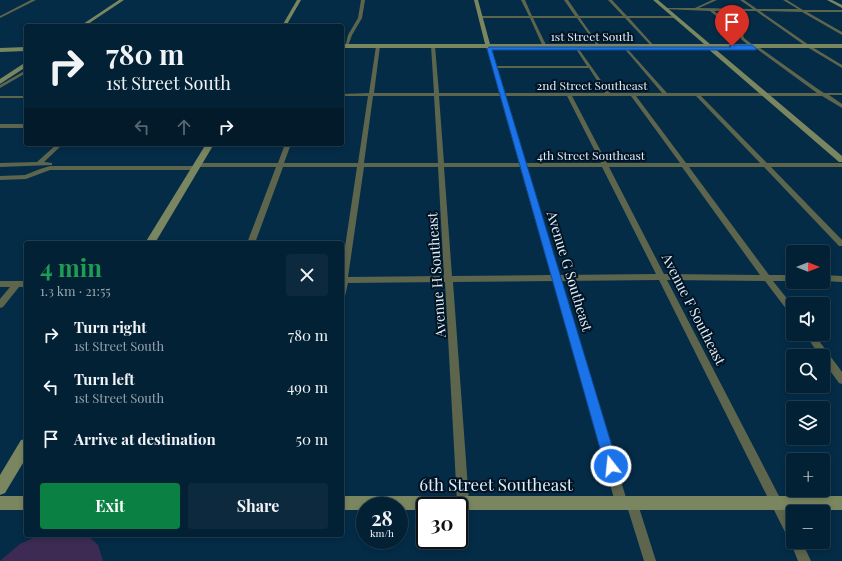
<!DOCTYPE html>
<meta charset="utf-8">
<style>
body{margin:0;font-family:"Playfair Display",serif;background:#0d293d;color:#f1f3f6;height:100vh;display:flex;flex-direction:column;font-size:15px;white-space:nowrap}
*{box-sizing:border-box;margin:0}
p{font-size:13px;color:#97a3ad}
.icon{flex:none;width:22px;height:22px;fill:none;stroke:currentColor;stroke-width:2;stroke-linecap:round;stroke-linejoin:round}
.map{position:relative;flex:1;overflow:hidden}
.details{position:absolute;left:24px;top:241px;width:320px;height:296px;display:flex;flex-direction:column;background:#032135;border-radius:4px;box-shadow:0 2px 6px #0003,0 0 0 1px #243e50}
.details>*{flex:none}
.guide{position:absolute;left:24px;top:24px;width:320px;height:122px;border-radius:4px;box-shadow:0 2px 6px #0003,0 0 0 1px #243e50;background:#032135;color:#f1f3f6;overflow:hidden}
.needle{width:26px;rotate:90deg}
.controls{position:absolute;left:786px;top:245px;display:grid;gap:8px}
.controls a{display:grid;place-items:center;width:44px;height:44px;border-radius:4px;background:#032135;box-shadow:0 2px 6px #0003,0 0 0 1px #243e50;font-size:20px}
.speed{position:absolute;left:356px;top:497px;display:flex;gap:8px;font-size:20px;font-weight:700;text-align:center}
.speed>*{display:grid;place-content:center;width:52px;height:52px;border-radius:50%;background:#032135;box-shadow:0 2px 6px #0003,0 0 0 1px #243e50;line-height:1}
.speed small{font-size:10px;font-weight:400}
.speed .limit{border:2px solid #111;border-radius:6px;background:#fff;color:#111}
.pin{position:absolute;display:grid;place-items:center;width:34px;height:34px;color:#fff;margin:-41px -17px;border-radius:50% 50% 50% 0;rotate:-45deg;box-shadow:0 0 4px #0007}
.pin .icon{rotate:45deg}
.me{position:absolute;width:44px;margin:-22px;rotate:344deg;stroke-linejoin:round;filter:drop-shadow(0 0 3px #0008)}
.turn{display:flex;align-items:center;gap:14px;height:84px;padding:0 16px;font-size:18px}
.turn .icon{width:52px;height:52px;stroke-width:2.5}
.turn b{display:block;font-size:28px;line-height:34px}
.lanes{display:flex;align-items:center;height:38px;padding:0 16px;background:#0003;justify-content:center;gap:20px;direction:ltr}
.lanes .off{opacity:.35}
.round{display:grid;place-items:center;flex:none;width:42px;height:42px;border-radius:4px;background:#0d293d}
.head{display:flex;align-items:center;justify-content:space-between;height:68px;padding:0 16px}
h1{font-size:24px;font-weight:700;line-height:30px;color:#1e9e55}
.action{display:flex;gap:8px;margin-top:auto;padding:8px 16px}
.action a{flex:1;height:46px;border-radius:4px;background:#0b8043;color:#fff;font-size:16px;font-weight:700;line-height:46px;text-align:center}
.action a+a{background:#0d293d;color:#f1f3f6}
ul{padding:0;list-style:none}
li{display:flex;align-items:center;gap:12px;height:52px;padding:0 16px}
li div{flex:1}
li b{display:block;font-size:15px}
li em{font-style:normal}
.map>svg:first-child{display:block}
.green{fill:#3d2b53}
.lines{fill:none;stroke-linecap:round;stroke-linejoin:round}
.street{fill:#5d654d;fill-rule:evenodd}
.secondary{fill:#79865f;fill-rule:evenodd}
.route{fill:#1a73e8;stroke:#114b97}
.labels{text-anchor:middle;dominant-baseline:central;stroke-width:4;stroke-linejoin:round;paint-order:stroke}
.far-street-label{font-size:12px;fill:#e1eefa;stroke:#011424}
.street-label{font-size:14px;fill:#e1eefa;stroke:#011424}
.near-street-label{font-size:17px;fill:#e1eefa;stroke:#011424}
</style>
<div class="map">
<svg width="842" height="561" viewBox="0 0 842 561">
<rect width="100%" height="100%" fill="#042c47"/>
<polygon class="green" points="39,535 87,535 98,545 103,561 0,561 20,544"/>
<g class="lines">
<g class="street">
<polygon points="31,0 36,0 0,18 0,16"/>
<polygon points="361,0 365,0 362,18 352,35 348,46 345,47 348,35 358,18"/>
<polygon points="521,0 525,0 532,16 575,16 564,0 568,0 579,16 623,16 608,0 612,0 627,16 675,16 677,17 675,18 629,18 656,48 655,50 625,18 580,18 602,49 600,50 577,18 533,18 548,49 546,50 544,49 530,18 481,18 479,17 481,16 529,16"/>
<path d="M712,0h5l-18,8 54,1 -13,-9h4l13,9h41l-15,-9h4l16,10h39v2h-35l35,20v3l-40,-23 -42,-1 49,34 33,20v3l-35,-21 -51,-36h-42l29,23 1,4 9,7h3l59,42 9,6h18v2h-13l13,9v4l-20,-12h-121l66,67h75v4h-71l71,73v6h-3l-75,-79h-75l80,108h24v6h-20l20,25v9l-3,-1 -25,-33 -98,-1 126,243v19h9l9,19h-13l-8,-20 -1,-1 -130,-260 -98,1 66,220 1,-3 4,-2 4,2 20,63h-12l-18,-58 -1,3 -4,2 -4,-2 -2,-4 -62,-221 -100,1 16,220 -2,4 -4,2 -4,-2 -2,-4 -12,-220 -97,1 -3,13 -3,1v-30l15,-100h-74l-28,76h-8l29,-76h-78v2l-2,1h-146l-24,9 -26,1v-4l25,-1 15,-6 10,-3h145v-2l2,-1h81l7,-19h6l-7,19h74l10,-67h-26v-2l27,-1 7,-47 2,-1 2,1 -6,47h60l-3,-47 2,-1 2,1 4,47h60l-11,-45 3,1 5,17h91l-13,-20 2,-1 34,48h52l-39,-46 1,-2 43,48h150l-60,-44 -3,1 -13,-11 -1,-4 -30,-24 -47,-2 2,-1h30zM497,68h92l16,25h-101zM373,96h61l4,67h-74zM439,96h61l19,67h-75zM505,96h62l34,67h-76zM572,96h59l49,67h-73zM636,96h60l64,67h-74zM364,167h74l6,109 -96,1zM444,167h76l31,108 -99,1zM526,167h76l54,107 -97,1zM609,167h73l78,108 -96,-1z"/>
<polygon points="26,70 26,73 0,88 0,85"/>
<rect x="0" y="96" width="26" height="2"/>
<rect x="0" y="124" width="26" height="4"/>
<polygon points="57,144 63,144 44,162 52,163 52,165 0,167 0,163 37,162"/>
<polygon points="823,275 842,276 842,282 823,281"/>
<polygon points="0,281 26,281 26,287 19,287 3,307 0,308 0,299 10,287 0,287"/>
<polygon points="805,334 814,334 842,372 842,384 839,383 823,361 823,356 820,356"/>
</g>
<g class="secondary">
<polygon points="119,0 124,0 85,26 80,26"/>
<polygon points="297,0 301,0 286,26 282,26"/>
<polygon points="474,0 478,0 490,44 704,44 653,0 658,0 710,44 842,44 842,48 714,48 842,156 842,162 839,162 707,48 491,48 491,50 489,51 486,48 342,48 342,44 485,44"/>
<polygon points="827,0 832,0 842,5 842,8"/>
<polygon points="26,47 26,51 0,52 0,48"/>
<polygon points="26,62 26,67 0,84 0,79"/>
<polygon points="206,144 214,144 155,243 145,243"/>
<polygon points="26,439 26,458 5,493 0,495 0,475 21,440"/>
<rect x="0" y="496" width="26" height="14"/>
<polygon points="342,496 842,496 842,510 459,510 459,506 425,506 425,510 399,510 399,506 365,506 365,510 342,510"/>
</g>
</g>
<polygon class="route" points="732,45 752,45 757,49 755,50 492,50 618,466 616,471 611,473 607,471 605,466 487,49 489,47 731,47 729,46"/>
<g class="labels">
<g class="far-street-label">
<text x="592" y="36">1st Street South</text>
<text x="592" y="85">2nd Street Southeast</text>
<text x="591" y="155">4th Street Southeast</text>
</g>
<g class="street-label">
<text transform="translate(570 271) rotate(73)">Avenue G Southeast</text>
<text transform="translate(436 275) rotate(-94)">Avenue H Southeast</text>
<text transform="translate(694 309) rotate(63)">Avenue F Southeast</text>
</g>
<g class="near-street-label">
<text x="496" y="484">6th Street Southeast</text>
</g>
</g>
</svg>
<div class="controls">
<a><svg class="needle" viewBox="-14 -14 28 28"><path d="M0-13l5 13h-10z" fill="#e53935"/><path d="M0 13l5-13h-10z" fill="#97a3ad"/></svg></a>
<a><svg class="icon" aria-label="sound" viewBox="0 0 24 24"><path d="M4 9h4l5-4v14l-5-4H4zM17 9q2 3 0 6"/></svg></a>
<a><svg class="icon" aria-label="search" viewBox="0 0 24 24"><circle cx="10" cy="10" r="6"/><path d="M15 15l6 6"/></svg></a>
<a><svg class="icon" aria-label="layers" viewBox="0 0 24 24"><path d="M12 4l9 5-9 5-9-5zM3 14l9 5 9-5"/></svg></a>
<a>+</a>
<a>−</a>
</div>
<div class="speed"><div>28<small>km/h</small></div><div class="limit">30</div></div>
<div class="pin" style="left:732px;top:46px;background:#d93025"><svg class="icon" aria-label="arrive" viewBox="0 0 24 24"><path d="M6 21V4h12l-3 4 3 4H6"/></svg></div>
<svg class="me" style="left:611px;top:466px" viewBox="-20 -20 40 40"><circle r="17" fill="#1a73e8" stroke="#fff" stroke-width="3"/><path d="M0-11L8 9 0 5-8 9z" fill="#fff"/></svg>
<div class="guide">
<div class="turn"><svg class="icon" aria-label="right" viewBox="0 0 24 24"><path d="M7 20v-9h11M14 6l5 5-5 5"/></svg><div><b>780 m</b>1st Street South</div></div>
<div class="lanes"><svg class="icon off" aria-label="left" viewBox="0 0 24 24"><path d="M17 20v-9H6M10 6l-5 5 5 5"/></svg><svg class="icon off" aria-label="ahead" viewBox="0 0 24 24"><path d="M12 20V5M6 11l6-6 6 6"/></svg><svg class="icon" aria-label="right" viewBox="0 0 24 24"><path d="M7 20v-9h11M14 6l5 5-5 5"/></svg></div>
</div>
<section class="details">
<div class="head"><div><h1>4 min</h1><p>1.3 km · 21:55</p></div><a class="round"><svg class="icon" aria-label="close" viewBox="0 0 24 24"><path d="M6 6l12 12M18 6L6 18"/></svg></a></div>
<ul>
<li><svg class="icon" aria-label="right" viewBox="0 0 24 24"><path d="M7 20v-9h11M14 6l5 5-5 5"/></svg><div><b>Turn right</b><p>1st Street South</p></div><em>780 m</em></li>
<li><svg class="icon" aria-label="left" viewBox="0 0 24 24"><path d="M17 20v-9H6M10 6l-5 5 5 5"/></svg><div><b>Turn left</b><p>1st Street South</p></div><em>490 m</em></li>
<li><svg class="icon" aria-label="arrive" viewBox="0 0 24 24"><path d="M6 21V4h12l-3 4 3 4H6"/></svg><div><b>Arrive at destination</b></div><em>50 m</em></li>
</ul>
<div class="action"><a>Exit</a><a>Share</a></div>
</section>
</div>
